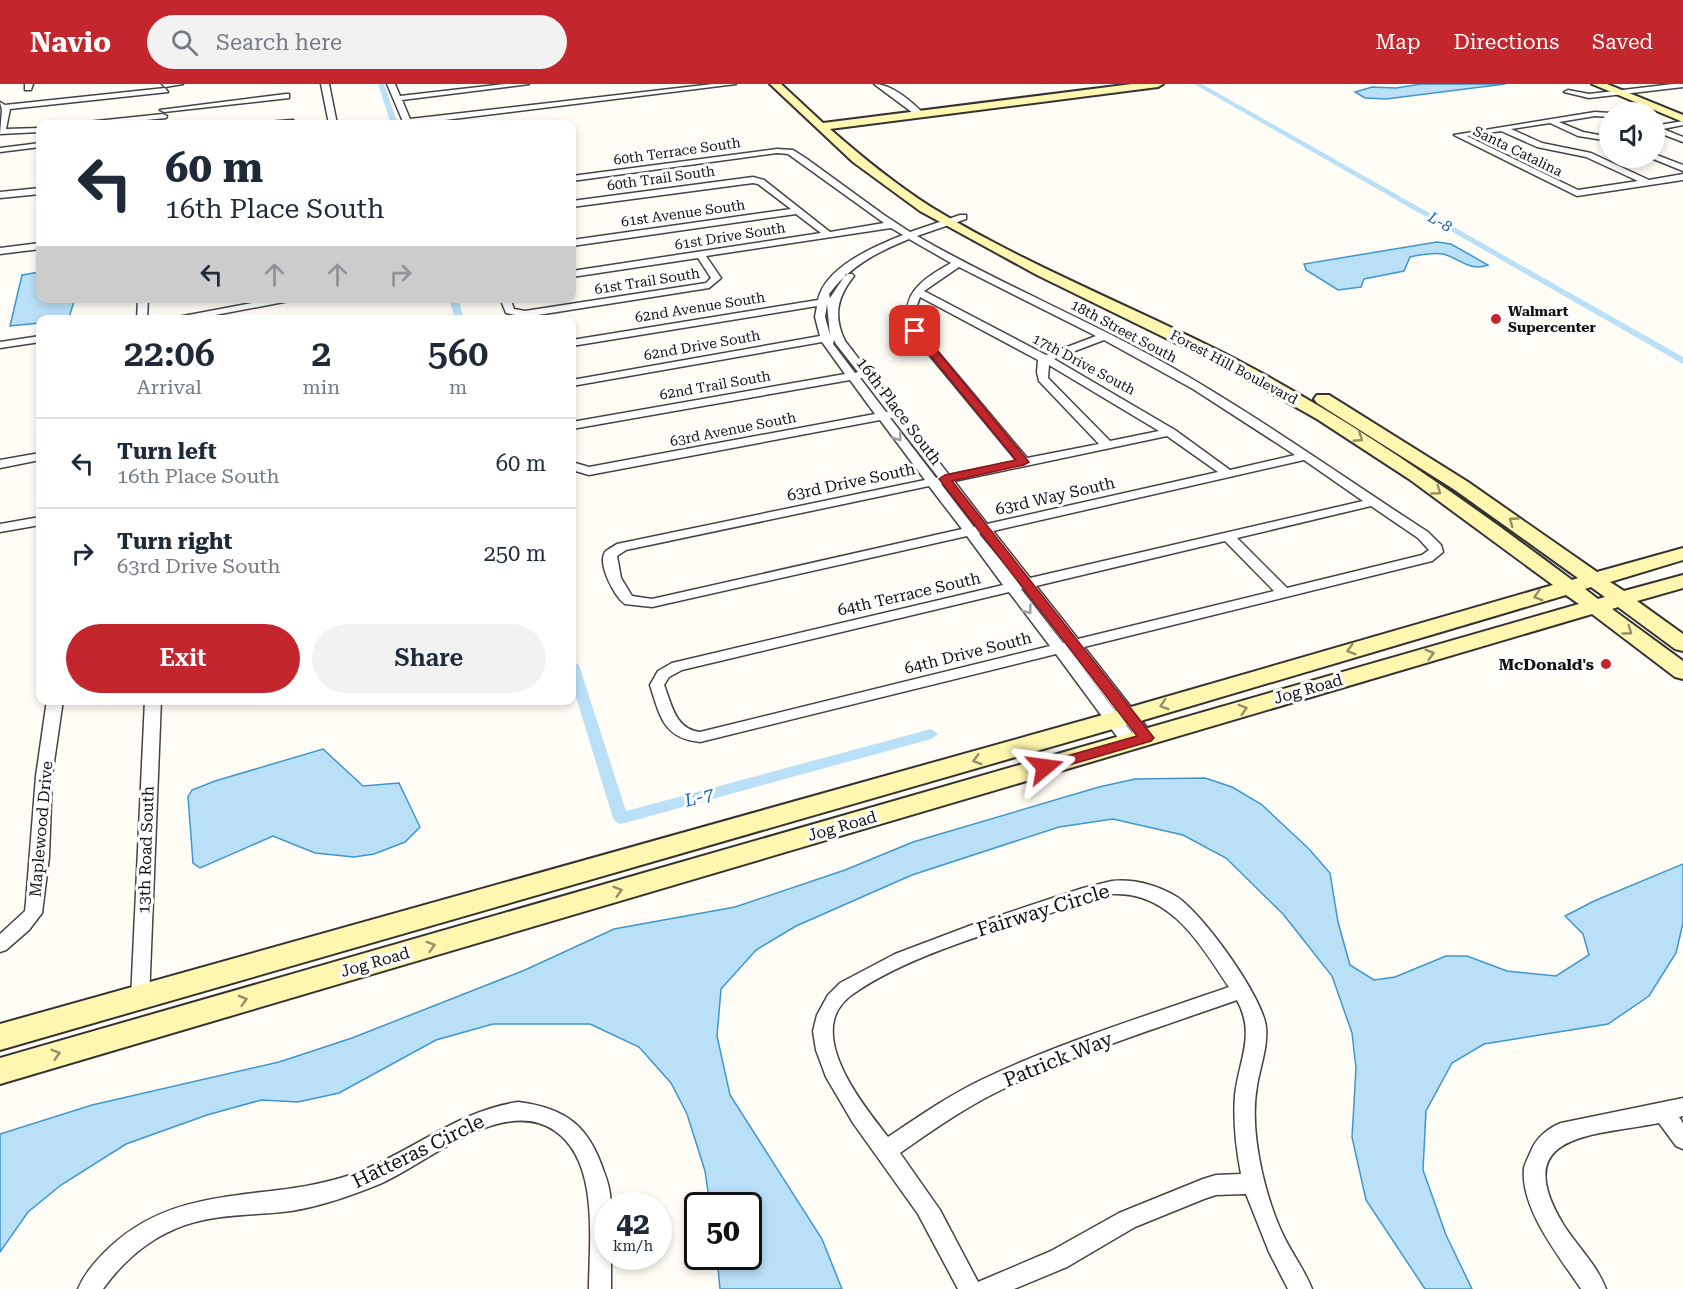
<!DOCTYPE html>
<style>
body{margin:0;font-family:"Roboto Serif",serif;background:#f2f2f3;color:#1f2937;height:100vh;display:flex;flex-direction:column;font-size:22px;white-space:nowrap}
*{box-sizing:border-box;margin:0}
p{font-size:20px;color:#747a83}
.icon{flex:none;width:33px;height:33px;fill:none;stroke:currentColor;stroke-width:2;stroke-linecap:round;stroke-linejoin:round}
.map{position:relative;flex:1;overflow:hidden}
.drawer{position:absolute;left:36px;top:231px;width:540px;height:390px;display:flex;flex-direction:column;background:#fff;border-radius:12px;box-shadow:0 3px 9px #0003}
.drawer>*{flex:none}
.hud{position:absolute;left:36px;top:36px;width:540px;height:183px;border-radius:12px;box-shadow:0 3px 9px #0003;background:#fff;color:#1f2937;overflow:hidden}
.buttons{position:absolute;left:1599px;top:18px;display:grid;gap:12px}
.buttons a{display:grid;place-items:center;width:66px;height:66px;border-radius:50%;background:#fff;box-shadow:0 3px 9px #0003;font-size:30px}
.speed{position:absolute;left:594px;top:1108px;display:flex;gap:12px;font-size:30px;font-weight:700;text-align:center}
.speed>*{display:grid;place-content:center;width:78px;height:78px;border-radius:50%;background:#fff;box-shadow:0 3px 9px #0003;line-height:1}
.speed small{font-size:15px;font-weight:400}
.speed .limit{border:3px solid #111;border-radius:9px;background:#fff;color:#111}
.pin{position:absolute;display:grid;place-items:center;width:51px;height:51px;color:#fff;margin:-26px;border-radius:12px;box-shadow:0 3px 9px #0006}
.me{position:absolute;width:66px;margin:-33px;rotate:74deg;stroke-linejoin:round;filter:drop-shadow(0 0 4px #0008)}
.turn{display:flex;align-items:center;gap:21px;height:126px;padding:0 30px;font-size:27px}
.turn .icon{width:78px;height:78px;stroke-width:2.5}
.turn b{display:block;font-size:42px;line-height:51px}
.lanes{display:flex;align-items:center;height:57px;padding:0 30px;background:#0003;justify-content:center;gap:30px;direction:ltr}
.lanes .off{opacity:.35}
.eta{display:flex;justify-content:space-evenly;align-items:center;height:102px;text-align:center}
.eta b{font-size:36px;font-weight:600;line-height:42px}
.cta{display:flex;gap:12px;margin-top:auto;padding:12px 30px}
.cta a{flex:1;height:69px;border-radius:36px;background:#c4262e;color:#fff;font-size:24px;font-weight:600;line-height:69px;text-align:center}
.cta a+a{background:#f2f2f3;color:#1f2937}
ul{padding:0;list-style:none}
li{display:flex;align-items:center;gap:18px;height:90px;padding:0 30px;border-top:2px solid #e0e1e3}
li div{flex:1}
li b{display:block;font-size:22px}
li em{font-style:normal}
header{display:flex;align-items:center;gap:36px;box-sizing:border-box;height:84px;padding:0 30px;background:#c4262e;color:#fff}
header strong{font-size:28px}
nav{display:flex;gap:33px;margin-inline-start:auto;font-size:21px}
.search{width:420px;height:54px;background:#f2f2f3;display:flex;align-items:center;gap:15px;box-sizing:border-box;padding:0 21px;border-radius:33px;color:#747a83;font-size:22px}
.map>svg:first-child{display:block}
.water{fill:#b9e0f7;stroke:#3f96cf;stroke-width:1.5}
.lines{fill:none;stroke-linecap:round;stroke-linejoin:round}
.canal{fill:#b9e0f7;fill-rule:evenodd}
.street-casing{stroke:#444;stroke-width:3}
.secondary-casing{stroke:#333;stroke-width:4}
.street{fill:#fff;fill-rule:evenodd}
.secondary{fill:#fff6b0;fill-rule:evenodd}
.oneway{stroke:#a0a0a0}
.oneway2{stroke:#948f68}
.route{fill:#c4262e;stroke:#7f191e;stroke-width:1.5}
.poi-dot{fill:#c4262e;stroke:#fff;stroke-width:2}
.labels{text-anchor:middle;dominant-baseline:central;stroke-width:6;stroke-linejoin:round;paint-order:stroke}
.far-street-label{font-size:14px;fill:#111;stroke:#fff}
.far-poi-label{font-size:14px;font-weight:bold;fill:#111;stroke:#fff;text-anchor:start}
.far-water-label{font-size:15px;font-style:italic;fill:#1768a6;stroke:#fff}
.street-label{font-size:16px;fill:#111;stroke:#fff}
.poi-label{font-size:16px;font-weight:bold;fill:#111;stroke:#fff;text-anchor:end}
.water-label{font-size:18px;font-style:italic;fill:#1768a6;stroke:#fff}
.near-street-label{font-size:20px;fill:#111;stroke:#fff}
</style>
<header>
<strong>Navio</strong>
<div class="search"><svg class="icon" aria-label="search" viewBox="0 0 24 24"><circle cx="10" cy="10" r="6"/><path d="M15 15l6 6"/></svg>Search here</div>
<nav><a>Map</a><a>Directions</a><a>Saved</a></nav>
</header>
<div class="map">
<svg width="1683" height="1205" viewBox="0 0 1683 1205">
<rect width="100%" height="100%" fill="#fffdf5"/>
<g class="water">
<polygon points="1421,0 1505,0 1386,15 1365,14 1355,8 1372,3 1396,4"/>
<path d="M1437,158l14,2 37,21c-19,7 -28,-7 -45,-11 -11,-2 -23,1 -33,3l-6,14 -40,8 -3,8 -23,3 -32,-20 -2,-6z"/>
<polygon points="40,188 40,214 75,215 69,233 40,236 40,239 10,242 22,191"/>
<polygon points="323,665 363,702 399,699 420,743 405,758 374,770 354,773 315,769 273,752 200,784 193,779 188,713 192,706 215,697"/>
<polygon points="1205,694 1232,703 1261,720 1309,765 1330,789 1338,838 1350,881 1374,896 1395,893 1446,872 1467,872 1507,887 1556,892 1589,871 1583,850 1565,832 1594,817 1683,780 1683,839 1676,869 1649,912 1608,940 1484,960 1452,979 1426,1027 1423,1086 1446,1151 1472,1205 1425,1205 1366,1116 1352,1053 1356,984 1352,949 1332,892 1283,830 1226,774 1183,751 1113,735 1059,743 912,791 796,842 756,866 721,905 717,952 730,1011 822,1155 842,1205 720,1205 717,1173 748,1173 748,1122 710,1122 705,1087 687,1030 671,999 639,963 590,940 493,940 436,956 339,1009 298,1018 261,1016 207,1031 126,1060 61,1101 28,1128 0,1168 0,1050 92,1021 279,978 352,954 525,886 614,845 735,823 845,786 913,758 1099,703 1135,695"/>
</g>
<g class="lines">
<g class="canal">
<polygon points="378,0 384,0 398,40 391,40"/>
<polygon points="1194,0 1202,0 1683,273 1683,280"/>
<polygon points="449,214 458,214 464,236 455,236"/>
<polygon points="572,577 579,581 626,727 931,645 938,650 931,655 621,740 616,738 613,734 572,600"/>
</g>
<g class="street-casing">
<g id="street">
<polygon points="25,0 33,0 31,6 25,6"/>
<polygon points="162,0 183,0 165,3"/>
<polygon points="321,0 329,0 337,40 329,40"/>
<polygon points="387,0 395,0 400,12 505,0 529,0 402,16 410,35 713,0 736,0 412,40 404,40"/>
<path d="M874,0c18,0 38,18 50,30l-7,2z"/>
<polygon points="1673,0 1683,0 1683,3 1589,14 1564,8 1568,6 1589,10"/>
<polygon points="165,4 168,8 10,25 6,45 40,44 40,48 0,50 2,26 0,18 5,21"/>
<polygon points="286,10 289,10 289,14 164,28 160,26"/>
<path d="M1595,28l15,1v4l-15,-1 -36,6 24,10 27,5v4l-32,-5 -28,-13 -39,6 31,14 49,10 58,27 34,-6v6l-106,16 -123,-61zM1501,47l36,16 49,10 52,24 -60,9 -111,-54z"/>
<polygon points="163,30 167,32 166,34 105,40 83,40 87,38"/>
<polygon points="293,36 294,38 288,40 263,40 267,38"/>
<polygon points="1683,37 1683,41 1663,45 1683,53 1683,58 1654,47 1654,42"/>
<polygon points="40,59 40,63 0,68 0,64"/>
<path d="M777,65l16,1 14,9 77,56 26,17 50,-17h6v4l-49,17c81,47 169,83 251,129 90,51 173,111 260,167l13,13 2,7 -11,9 -348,86 68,87 2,4 -2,4h-12l-71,-91 67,87 2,4 -2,4h-12l-68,-92 -356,88c-37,-4 -40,-26 -50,-57l8,-14 14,-8 331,-78 -36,-49 -315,71 -27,-3c-10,-7 -28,-40 -20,-52 3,-3 9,-6 12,-8l308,-64 -45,-60 -291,55 -17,-5v-8l17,5 286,-53 -25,-34 -278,49v-7l273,-48 -23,-32 -250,44v-6l248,-44 -5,-19 2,-11 -245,40v-6l246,-40c7,-33 57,-54 85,-65l-12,-7 -185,28 15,22 -12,10 -184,29 -19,-4 -6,-15h10l4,11 11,2 181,-28 5,-5 -13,-20 -126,19v-6l249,-38 -25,-19 -224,32v-6l219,-31 -33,-25 -5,-1 -181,24v-6l181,-24 11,3 66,52 54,-9 -96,-69 -11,-1 -205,28v-5zM909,155l42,24c-30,17 -55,33 -39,71l105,127 -68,14 -104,-134c-12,-25 -8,-44 9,-65l-2,-2h-6l-16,24 -1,-4c21,-28 48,-42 80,-55zM959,183l137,69 -50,19 -122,-64zM920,213l118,63 -1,12 2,9 60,63 -72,14 -105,-125c-6,-13 -8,-23 -2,-36zM827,220l3,31 -5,-18zM834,256l2,4 22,28 -3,1 -22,-29zM1104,256l89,49 102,66 -65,15 -55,-40 -121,-71zM1049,281l110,66 -49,10 -62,-63zM860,294h2l26,34h-2zM890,334h2l46,59 -2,1zM1167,352l51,36 -231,52 -33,-43zM1304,376l59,41 -333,77 -37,-47zM941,400h2l33,42 -2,1zM929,402l33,43 -310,70 -20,-3 -11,-18 -4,-22 9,-6zM1371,422l47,32 11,12 -7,5 -135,33 -50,-50zM981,449l37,48 -39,-47zM1225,457l49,50 -196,48 -42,-53zM1021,505h2l41,54h-1zM1009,508l41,54 -350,86c-25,-3 -28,-27 -36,-47l5,-8 13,-7z"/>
<polygon points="1654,70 1683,81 1683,87 1651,74 1654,74"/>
<polygon points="40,104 40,110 0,114 0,108"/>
<polygon points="40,159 40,165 0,170 0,164"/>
<polygon points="138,214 148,214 147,236 137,236"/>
<polygon points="279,214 305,214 189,236 162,236"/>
<polygon points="40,252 40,258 0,264 0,258"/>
<polygon points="40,369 40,376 0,384 0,376"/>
<polygon points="40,433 40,441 0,448 0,440"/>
<polygon points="47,616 63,616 52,692 49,773 42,829 29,846 6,866 0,868 0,850 25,827 26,818 36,692"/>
<polygon points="145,616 161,616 149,915 147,921 140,923 133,921 131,915"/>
<path d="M1112,797c22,-2 45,4 65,16 26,17 86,100 89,130 2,20 -6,40 -9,59 -5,28 -1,59 5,86 5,22 12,44 22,65 9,18 21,34 28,52h-24l-19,-37 -23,-58 -30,1 -12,4 -69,28 -68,40 -53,22h-56l-40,-75 -65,-91 -27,-46 -10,-27 -3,-19 4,-16 11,-20 12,-12 55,-29 82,-31 106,-35zM1112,810c58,-3 88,50 117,93 -83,29 -168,55 -248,93 -33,16 -63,37 -93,57 -22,-28 -63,-79 -54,-117 3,-12 12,-22 22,-28 49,-34 129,-58 186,-76 23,-7 45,-18 70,-22zM1237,916c19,35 2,59 -2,95 -2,26 1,53 6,79l-25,1 -13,4 -84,34 -68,38 -73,31 -38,-72 -40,-57c30,-21 60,-42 93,-59 77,-39 162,-65 244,-94z"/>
<path d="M1683,1014v18l-4,1 4,6v26l-7,-3 -17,-23c-65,13 -151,9 -96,101 14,22 34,41 43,65h-25c-21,-32 -61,-80 -57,-121 1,-5 5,-12 7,-17 5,-13 17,-23 30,-28z"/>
<path d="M518,1018c48,6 71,24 86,70 3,7 8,24 6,32 -4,13 -2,36 -2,53h3v32h-22c0,-47 11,-127 -34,-158 -51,-36 -126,31 -173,52 -29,12 -60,23 -91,28 -38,5 -80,2 -116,18 -29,12 -54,35 -72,60h-25c7,-17 20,-31 33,-43 72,-66 160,-42 245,-73 56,-21 101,-62 162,-71z"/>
</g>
</g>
<g class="secondary-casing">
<g id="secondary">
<path d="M770,0h11l42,39 309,-39h31l-5,3 -328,42c32,28 65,55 101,78 98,60 206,101 308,154 118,62 226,139 333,219l6,-2 -123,-88 -138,-87 -3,-4 3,-4h12l139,87 129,90 86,-24v12l-73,22 14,9 59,-16v13l-46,13 46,33v17l-8,-2 -57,-42 -6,2 71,52v18l-8,-2 -83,-63 -1592,470v-26l1579,-454 -13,-9 -429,127 -1137,328v-26l1124,-315 429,-124 -144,-106 -92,-60 -92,-52 -188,-92 -117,-64 -67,-49zM1591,503l14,10 -7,2 -13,-10z"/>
<polygon points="1592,0 1607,0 1683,31 1683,38"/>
</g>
</g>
<use href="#street" class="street"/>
<use href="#secondary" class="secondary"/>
</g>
<defs><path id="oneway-chevron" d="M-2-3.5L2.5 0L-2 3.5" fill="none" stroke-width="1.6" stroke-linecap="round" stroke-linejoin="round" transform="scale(1.5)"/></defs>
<g class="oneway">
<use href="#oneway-chevron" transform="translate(898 353) rotate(53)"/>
<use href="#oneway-chevron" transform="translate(1028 526) rotate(53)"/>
</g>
<g class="oneway2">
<use href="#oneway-chevron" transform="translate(1359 354) rotate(33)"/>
<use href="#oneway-chevron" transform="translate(1437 407) rotate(36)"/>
<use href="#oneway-chevron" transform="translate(1513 437) rotate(-144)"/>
<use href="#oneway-chevron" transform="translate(1538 512) rotate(164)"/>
<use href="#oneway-chevron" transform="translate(1628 547) rotate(36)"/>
<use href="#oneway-chevron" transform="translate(1351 566) rotate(164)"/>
<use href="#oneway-chevron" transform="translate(1430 570) rotate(-16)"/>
<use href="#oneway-chevron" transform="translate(1164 621) rotate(163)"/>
<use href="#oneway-chevron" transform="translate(1243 625) rotate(-17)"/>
<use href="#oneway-chevron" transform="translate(977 676) rotate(164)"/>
<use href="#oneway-chevron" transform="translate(618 807) rotate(-16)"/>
<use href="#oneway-chevron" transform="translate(431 862) rotate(-16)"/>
<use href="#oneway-chevron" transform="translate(243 916) rotate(-16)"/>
<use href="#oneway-chevron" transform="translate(56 970) rotate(-16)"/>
</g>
<polygon class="route" points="912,245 919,245 1029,378 1024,381 952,397 1151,650 1154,654 1151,657 1045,688 1039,687 1037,683 1039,680 1137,652 939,395 945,391 1016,376 912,249"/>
<g class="poi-dot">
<circle cx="1496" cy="235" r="6"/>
<circle cx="1606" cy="580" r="6"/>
</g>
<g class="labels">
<g class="far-street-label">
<text transform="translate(677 67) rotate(-8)">60th Terrace South</text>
<text transform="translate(1518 67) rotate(26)">Santa Catalina</text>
<text transform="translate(661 94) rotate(-8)">60th Trail South</text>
<text transform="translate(683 129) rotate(-8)">61st Avenue South</text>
<text transform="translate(730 152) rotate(-9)">61st Drive South</text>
<text transform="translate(647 197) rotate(-9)">61st Trail South</text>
<text transform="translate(700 223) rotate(-9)">62nd Avenue South</text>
<text transform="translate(1124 247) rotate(28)">18th Street South</text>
<text transform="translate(702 261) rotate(-10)">62nd Drive South</text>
<text transform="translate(1084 280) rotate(28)">17th Drive South</text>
<text transform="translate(1234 283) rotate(28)">Forest Hill Boulevard</text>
<text transform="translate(715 301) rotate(-10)">62nd Trail South</text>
<text transform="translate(733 345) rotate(-11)">63rd Avenue South</text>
</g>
<g class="far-poi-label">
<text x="1508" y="227">Walmart<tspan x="1508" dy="16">Supercenter</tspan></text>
</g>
<g class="far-water-label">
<text transform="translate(1440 138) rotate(30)">L-8</text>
</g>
<g class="street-label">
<text transform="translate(899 327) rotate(53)">16th Place South</text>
<text transform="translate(851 398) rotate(-12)">63rd Drive South</text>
<text transform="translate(1055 412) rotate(-13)">63rd Way South</text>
<text transform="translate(909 510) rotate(-13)">64th Terrace South</text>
<text transform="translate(968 569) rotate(-14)">64th Drive South</text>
<text transform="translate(1308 605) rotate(-16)">Jog Road</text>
<text transform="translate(842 742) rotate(-16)">Jog Road</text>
<text transform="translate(41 745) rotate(-85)">Maplewood Drive</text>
<text transform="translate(146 766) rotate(-88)">13th Road South</text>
<text transform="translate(375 878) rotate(-16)">Jog Road</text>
</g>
<g class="poi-label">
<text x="1594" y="580">McDonald's</text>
</g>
<g class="water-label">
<text transform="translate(699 713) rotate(-15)">L-7</text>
</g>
<g class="near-street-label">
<text transform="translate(1043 826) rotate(-17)">Fairway Circle</text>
<text transform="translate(1058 975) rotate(-22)">Patrick Way</text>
<text transform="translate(418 1067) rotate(-26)">Hatteras Circle</text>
</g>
</g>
</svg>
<div class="buttons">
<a><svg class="icon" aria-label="sound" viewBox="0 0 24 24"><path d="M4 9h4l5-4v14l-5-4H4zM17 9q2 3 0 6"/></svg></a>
</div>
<div class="speed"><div>42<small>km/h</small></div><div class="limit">50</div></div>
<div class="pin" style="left:915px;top:247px;background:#d93025"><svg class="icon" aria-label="arrive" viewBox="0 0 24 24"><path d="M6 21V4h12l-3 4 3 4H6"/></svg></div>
<svg class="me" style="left:1045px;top:683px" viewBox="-20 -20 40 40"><path d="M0-17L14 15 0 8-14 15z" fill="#c4262e" stroke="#fff" stroke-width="4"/></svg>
<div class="hud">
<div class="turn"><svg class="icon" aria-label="left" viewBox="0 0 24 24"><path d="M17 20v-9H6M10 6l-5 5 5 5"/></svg><div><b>60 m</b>16th Place South</div></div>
<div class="lanes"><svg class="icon" aria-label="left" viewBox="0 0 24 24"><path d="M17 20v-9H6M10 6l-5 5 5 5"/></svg><svg class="icon off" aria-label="ahead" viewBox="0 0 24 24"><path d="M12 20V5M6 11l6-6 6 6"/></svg><svg class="icon off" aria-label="ahead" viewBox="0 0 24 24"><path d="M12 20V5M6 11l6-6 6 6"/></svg><svg class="icon off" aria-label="right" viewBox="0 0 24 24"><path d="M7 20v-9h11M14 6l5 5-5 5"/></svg></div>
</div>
<section class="drawer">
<div class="eta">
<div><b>22:06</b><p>Arrival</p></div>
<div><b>2</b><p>min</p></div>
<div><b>560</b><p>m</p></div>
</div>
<ul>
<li><svg class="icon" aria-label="left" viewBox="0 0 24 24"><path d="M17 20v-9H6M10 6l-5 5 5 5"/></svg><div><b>Turn left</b><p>16th Place South</p></div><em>60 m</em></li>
<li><svg class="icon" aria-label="right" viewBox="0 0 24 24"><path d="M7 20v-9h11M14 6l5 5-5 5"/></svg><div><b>Turn right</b><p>63rd Drive South</p></div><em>250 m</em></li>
</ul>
<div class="cta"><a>Exit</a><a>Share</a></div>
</section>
</div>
